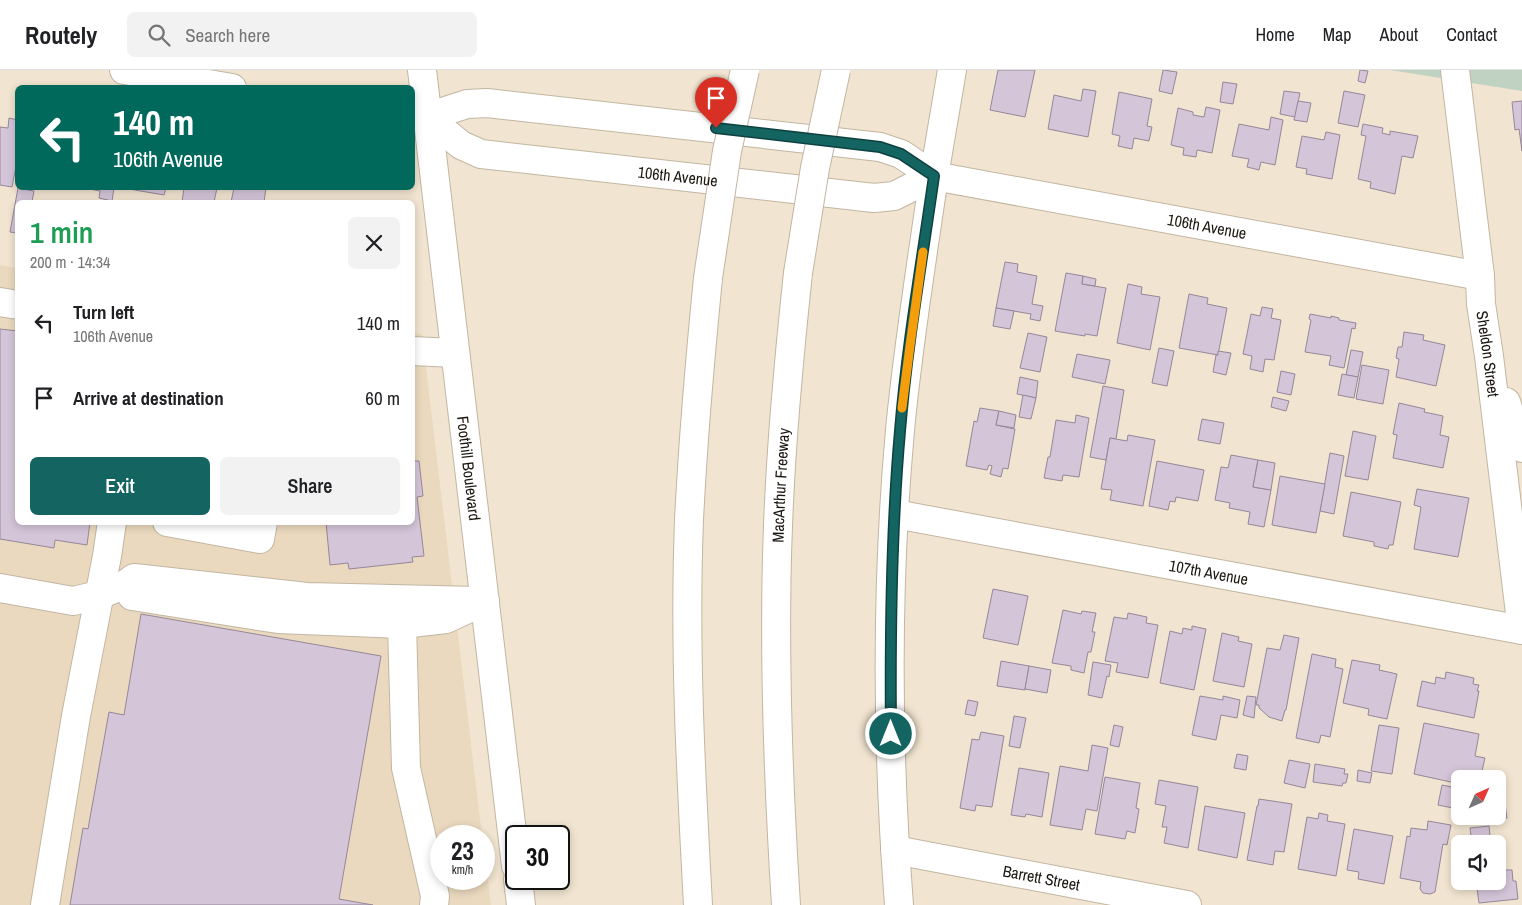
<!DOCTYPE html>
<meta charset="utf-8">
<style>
body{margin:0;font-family:"Archivo Narrow",sans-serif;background:#f2f2f2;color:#202124;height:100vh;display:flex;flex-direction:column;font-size:19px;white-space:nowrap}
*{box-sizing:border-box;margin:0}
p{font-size:16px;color:#757577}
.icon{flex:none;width:28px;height:28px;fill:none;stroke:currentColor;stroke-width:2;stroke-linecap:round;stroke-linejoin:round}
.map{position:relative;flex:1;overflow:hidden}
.drawer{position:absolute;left:15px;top:130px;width:400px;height:325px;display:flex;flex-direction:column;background:#fff;border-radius:8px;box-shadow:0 2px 8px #0003}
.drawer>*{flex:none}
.top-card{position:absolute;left:15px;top:15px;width:400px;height:105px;border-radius:8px;box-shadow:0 2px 8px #0003;background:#00695c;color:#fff;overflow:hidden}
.needle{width:32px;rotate:45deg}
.controls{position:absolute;left:1451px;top:700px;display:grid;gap:10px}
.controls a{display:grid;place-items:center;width:55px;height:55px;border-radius:8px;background:#fff;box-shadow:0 2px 8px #0003;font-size:25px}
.speed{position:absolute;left:430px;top:755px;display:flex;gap:10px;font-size:25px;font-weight:700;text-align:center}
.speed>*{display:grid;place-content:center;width:65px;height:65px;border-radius:50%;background:#fff;box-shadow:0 2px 8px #0003;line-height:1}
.speed small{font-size:12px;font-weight:400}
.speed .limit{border:2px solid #111;border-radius:8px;background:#fff;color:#111}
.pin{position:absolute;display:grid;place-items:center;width:42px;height:42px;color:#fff;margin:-51px -21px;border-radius:50% 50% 50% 0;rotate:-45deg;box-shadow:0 0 5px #0007}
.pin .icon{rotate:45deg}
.me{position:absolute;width:55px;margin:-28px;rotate:0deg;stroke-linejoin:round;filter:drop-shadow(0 0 4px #0008)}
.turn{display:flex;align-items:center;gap:18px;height:105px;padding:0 15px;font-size:22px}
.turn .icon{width:65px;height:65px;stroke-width:2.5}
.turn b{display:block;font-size:35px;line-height:42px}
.round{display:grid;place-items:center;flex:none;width:52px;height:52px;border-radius:8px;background:#f2f2f2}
.headline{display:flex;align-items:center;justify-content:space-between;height:85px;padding:0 15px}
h1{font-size:30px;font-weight:600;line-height:38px;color:#1e9e55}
.primary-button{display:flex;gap:10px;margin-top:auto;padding:10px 15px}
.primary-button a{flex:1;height:58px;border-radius:8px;background:#146462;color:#fff;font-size:20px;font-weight:600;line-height:58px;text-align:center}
.primary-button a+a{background:#f2f2f2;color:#202124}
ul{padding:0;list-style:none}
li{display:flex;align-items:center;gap:15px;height:75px;padding:0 15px}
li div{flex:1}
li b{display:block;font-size:19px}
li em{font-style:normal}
header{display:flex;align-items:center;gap:30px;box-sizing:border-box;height:70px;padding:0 25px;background:#fff;border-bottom:1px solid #e0e0e0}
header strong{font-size:24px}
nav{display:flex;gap:28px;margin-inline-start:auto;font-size:18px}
.search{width:350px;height:45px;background:#f2f2f2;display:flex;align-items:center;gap:12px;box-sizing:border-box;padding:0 18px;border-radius:8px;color:#757577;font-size:19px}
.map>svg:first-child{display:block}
.built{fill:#ead9be}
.green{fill:#c0d2c1}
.building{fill:#d4c5d8;stroke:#958799}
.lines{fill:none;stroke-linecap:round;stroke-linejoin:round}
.minor-casing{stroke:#c2b6a2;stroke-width:30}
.highway-casing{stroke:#c2b6a2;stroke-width:30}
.minor{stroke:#fff;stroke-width:28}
.highway{stroke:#fff;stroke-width:28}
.highway-bridge-casing{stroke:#c2b6a2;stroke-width:30;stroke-linecap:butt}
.highway-bridge{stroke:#fff;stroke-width:28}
.route-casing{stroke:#0d4140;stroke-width:12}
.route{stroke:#146462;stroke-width:9}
.slow{stroke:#f59e0b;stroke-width:9}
.labels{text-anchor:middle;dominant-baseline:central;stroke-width:4;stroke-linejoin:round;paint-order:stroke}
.street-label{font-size:16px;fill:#1c1811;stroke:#fff}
</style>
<header>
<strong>Routely</strong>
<div class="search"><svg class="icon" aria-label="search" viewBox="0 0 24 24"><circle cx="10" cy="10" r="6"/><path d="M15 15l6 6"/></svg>Search here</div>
<nav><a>Home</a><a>Map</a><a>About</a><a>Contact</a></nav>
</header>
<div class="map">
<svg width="1522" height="835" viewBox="0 0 1522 835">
<rect width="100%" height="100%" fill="#f1e4d0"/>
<polygon class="built" points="0,195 17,198 18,452 412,452 413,263 422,264 482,766 441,766 441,809 484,809 484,777 491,835 0,835"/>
<polygon class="green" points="1390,0 1522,0 1522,21"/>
<g class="building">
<polygon points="998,0 1035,0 1025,47 990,40"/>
<polygon points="1163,0 1177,2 1172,24 1159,21"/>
<polygon points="1360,0 1368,1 1365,13 1358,11"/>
<polygon points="1223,12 1237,14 1233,34 1220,32"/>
<polygon points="1083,19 1096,21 1088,67 1048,59 1054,25 1081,31"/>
<polygon points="1284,21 1300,23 1295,47 1280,44"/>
<polygon points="1344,21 1365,25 1358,57 1338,53"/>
<polygon points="1119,22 1152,29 1147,56 1152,57 1149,71 1134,68 1132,79 1118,76 1120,66 1112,64"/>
<polygon points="1298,31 1311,33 1307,52 1294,50"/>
<polygon points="1522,31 1522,81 1519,59 1515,60 1512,32"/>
<polygon points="1206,37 1220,40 1212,83 1197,80 1196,87 1183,85 1184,78 1171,75 1178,38 1193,42 1193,45 1204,47"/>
<polygon points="1271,47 1283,50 1275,95 1261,92 1259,100 1247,97 1249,89 1232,86 1239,54 1269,60"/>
<polygon points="9,48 18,50 18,86 12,117 0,115 0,57 8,58"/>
<polygon points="1363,54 1383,58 1382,63 1390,65 1390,61 1418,66 1413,88 1402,86 1395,124 1370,118 1371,112 1358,109 1366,66 1361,65"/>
<polygon points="1326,62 1340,65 1332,109 1306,104 1307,99 1296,97 1302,66 1324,70"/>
<polygon points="18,118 34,121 32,132 18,132 18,163 10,162"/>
<polygon points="84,118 114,118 112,131 99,128 100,121"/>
<polygon points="129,118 166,118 164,125 129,119"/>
<polygon points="184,118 217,118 214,132 182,132"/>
<polygon points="234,118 266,118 264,132 231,132"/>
<polygon points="1005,192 1018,194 1017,202 1037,206 1032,234 1043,236 1040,251 1030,249 1031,244 996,238"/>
<polygon points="1066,203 1083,206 1082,214 1106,218 1097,266 1085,264 1085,266 1055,261"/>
<polygon points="1083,206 1096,209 1095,216 1082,214"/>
<polygon points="1128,214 1142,217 1141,224 1160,227 1150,280 1117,273"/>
<polygon points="1189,224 1208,228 1207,234 1227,238 1218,285 1179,278"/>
<polygon points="1262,237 1273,239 1271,248 1281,250 1274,290 1265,289 1263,302 1250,299 1252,286 1243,284 1251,244 1260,246"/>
<polygon points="996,238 1014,241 1010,259 993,256"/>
<polygon points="1310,244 1331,248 1331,246 1339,248 1339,250 1356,253 1355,259 1352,258 1344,298 1329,295 1331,286 1305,282 1311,250 1309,249"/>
<polygon points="0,259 18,261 18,452 90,452 87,475 55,470 54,478 0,469"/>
<polygon points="1404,262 1424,265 1423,270 1445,275 1436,316 1396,307 1399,289 1396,288 1398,277 1402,277"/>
<polygon points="1028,263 1047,267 1040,302 1020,298"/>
<polygon points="1159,278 1174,281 1167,316 1152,313"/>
<polygon points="1351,280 1363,282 1358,307 1346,305"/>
<polygon points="1218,281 1231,283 1226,305 1213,302 1216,285 1218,285"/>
<polygon points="1077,284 1110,290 1105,314 1072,307"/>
<polygon points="1362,295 1389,300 1383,334 1356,329"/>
<polygon points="1281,301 1295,304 1291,325 1277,322"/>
<polygon points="1342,304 1358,307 1354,328 1338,325"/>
<polygon points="1020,307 1038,311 1036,328 1017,324"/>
<polygon points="1103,316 1124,320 1116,369 1110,368 1106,390 1090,387"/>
<polygon points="1023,325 1036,328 1031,349 1019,347"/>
<polygon points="1273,327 1289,331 1286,341 1271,337"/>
<polygon points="1399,333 1425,339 1424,342 1443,346 1440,365 1449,367 1443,398 1393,388 1397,365 1393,364"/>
<polygon points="980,338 999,341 996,355 1015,359 1008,399 1003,398 1001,407 990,404 992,396 989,395 987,400 966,396 974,351 977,352"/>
<polygon points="999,341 1016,345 1014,358 996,355"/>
<polygon points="1076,345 1089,348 1079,407 1063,405 1062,411 1044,408 1048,387 1050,387 1056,350 1075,353"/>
<polygon points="1202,349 1224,353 1220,374 1198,370"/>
<polygon points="1353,361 1376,366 1368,410 1345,406"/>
<polygon points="1128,365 1155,370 1143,436 1110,430 1112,420 1101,419 1110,368 1127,371"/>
<polygon points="412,379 414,391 419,391 423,426 417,427 424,486 412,487 413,492 349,499 348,493 330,495 326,452 412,452"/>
<polygon points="1330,383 1344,386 1334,444 1320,441"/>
<polygon points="1231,385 1258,390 1253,417 1271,420 1264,457 1248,454 1250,442 1229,438 1230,433 1215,430 1221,397 1228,398"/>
<polygon points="1258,390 1275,393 1271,420 1253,417"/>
<polygon points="1157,391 1204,400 1198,431 1176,427 1175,432 1170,431 1168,440 1149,436"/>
<polygon points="1280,406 1325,414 1316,463 1272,455"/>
<polygon points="1417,419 1469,428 1458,487 1414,479 1421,437 1414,435"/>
<polygon points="1351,422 1401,432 1393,475 1389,475 1388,479 1374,476 1374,472 1343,466"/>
<polygon points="993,519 1028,526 1018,575 983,568"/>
<polygon points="1063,540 1081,544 1082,541 1096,543 1092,562 1095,562 1091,582 1088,582 1084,603 1071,600 1071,596 1052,593"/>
<polygon points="1128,543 1147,547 1146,553 1158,555 1148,608 1116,602 1118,593 1105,591 1114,547 1127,549"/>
<polygon points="141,544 381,586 339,829 373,835 70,835 83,758 88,759 109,642 124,645"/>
<polygon points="1192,556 1206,559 1194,620 1160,613 1170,561 1182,564 1183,558 1192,560"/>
<polygon points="1222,563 1239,567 1238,571 1252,574 1244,617 1213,611"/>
<polygon points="1284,565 1299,568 1286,640 1285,640 1282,651 1269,647 1259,638 1259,635 1256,635 1267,578 1280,580"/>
<polygon points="1312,584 1336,589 1335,597 1343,599 1330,667 1321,665 1319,673 1296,668"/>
<polygon points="1352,590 1380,595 1379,600 1397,604 1387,649 1368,645 1369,639 1343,633"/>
<polygon points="1001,591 1029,596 1025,620 997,616"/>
<polygon points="1093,592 1111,595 1109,607 1107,606 1102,628 1088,625"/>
<polygon points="1029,596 1051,600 1047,623 1025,619"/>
<polygon points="1446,602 1474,608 1473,614 1479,615 1477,621 1479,621 1474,648 1417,636 1422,611 1435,614 1436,607 1445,609"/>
<polygon points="1200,626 1223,630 1223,626 1240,630 1237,648 1221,645 1216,670 1192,665"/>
<polygon points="1247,626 1256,627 1254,648 1243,645"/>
<polygon points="968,630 978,632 975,646 965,644"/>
<polygon points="1014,646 1026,648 1020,678 1009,676"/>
<polygon points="1424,653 1479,664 1475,686 1485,688 1480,709 1460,709 1460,714 1414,704"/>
<polygon points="1114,655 1123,657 1119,677 1110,675"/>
<polygon points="1379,655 1399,658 1392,704 1371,701"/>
<polygon points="981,662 1004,666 992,737 976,735 975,741 960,738 972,669 979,670"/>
<polygon points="1092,675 1108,678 1097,741 1086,739 1082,760 1050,755 1060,696 1088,701"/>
<polygon points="1237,684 1248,686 1246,700 1234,698"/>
<polygon points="1289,690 1310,694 1305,718 1284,713"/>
<polygon points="1315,694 1345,699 1344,704 1348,704 1346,713 1343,713 1342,716 1313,712"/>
<polygon points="1019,698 1049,703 1042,747 1026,744 1025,747 1011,745"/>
<polygon points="1358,700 1372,703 1370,713 1357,711"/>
<polygon points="1105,707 1140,713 1136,738 1139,739 1135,763 1127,761 1125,769 1095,764"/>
<polygon points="1159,710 1198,717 1188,778 1164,773 1167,757 1162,757 1166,736 1155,734"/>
<polygon points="1442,715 1457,718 1453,738 1438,735"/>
<polygon points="1259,729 1292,734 1284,782 1275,781 1273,795 1247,790 1257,736 1258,736"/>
<polygon points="1505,734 1507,748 1481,752 1480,746 1498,746 1498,735"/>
<polygon points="1205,736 1245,743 1237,788 1198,780"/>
<polygon points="1319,743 1328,745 1327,751 1345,754 1336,806 1298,799 1307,747 1318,749"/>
<polygon points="1428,751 1451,755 1447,775 1443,774 1435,822 1430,824 1423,823 1420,819 1421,812 1400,808 1407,766 1410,767 1411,758 1427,760"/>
<polygon points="1489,756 1491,774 1472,774 1470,758"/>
<polygon points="1354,759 1393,766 1384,814 1358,809 1359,802 1347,800"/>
<polygon points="1502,775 1505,800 1512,800 1513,811 1516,811 1518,829 1479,833 1476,811 1498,811 1498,776"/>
</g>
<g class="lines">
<g class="minor-casing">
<g id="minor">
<polyline points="124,0 232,18"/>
<path id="s1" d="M422,0l94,796"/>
<path id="s2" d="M1455,0l25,206 1,28 8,52 33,274"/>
<path id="s3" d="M412,45l15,2 40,-13 20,-1 393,44 21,7 33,22 546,100"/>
<path id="s4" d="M427,47l34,28 20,9 393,44 20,-2 40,-20"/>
<polyline points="0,232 18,235"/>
<polyline points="412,281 455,283"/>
<polyline points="1506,332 1522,378"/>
<path id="s5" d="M895,444l627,116"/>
<polyline points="167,452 260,469 263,452"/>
<polyline points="126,514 134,508 307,527 478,531"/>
<polyline points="0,518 73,531 99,525 126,514 132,526 278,549 402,554 446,549 485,531"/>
<polyline points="402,554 406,698 435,826 434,835"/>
<path id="s6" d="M895,780l292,55"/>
<polyline points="518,809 521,835"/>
<polyline points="45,835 76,646 107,486 112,452"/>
<path d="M899,835c-12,-156 -13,-319 1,-475 8,-85 22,-170 34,-254"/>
</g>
</g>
<g class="highway-casing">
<g id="highway">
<polyline points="934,106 952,0"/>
<path d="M698,835c-7,-128 -14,-257 -9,-385 4,-81 11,-161 19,-242"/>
<path id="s7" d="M786,835c-8,-126 -13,-253 -8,-379 3,-85 11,-169 20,-253"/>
</g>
</g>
<use href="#minor" class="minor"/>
<use href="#highway" class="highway"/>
<g class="highway-bridge-casing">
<g id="highway-bridge">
<polyline points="798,203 815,98 836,0"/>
<polyline points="708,208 727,81 745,0"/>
</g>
</g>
<use href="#highway-bridge" class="highway-bridge"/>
</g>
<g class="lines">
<g class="route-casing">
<path id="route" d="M716,58l164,19 21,7 33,22c-12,85 -27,169 -34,255 -9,101 -10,202 -9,303"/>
</g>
<use href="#route" class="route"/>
<polyline class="slow" points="902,338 910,276 923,182"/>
</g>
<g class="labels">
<g class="street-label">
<text stroke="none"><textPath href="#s4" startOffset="264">106th Avenue</textPath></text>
<text stroke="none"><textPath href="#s3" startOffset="812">106th Avenue</textPath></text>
<text stroke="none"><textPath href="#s2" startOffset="286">Sheldon Street</textPath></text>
<text stroke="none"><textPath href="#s1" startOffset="401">Foothill Boulevard</textPath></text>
<text stroke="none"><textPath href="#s7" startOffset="420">MacArthur Freeway</textPath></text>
<text stroke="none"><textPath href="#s5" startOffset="319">107th Avenue</textPath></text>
<text stroke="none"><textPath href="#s6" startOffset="149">Barrett Street</textPath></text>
</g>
</g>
</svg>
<div class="controls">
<a><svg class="needle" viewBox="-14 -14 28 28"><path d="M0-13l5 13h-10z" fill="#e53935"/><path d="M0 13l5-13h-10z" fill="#757577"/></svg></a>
<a><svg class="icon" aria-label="sound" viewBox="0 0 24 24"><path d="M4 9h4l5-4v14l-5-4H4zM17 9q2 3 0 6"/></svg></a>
</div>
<div class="speed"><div>23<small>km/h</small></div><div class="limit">30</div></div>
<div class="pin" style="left:716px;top:58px;background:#d93025"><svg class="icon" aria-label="arrive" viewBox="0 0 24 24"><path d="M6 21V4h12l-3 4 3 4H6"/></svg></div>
<svg class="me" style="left:891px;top:664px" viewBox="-20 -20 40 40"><circle r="17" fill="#146462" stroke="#fff" stroke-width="3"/><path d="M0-11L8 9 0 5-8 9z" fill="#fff"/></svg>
<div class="top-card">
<div class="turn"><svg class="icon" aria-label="left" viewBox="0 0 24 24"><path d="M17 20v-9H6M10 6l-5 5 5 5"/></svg><div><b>140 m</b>106th Avenue</div></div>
</div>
<section class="drawer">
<div class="headline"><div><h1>1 min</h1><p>200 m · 14:34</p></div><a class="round"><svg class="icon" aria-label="close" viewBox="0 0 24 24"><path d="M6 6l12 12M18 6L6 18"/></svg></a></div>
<ul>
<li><svg class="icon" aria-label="left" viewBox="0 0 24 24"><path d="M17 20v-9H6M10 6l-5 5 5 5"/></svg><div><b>Turn left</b><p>106th Avenue</p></div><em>140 m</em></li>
<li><svg class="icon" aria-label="arrive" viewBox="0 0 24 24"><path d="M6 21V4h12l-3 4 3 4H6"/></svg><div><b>Arrive at destination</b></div><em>60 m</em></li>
</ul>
<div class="primary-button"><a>Exit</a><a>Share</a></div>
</section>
</div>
